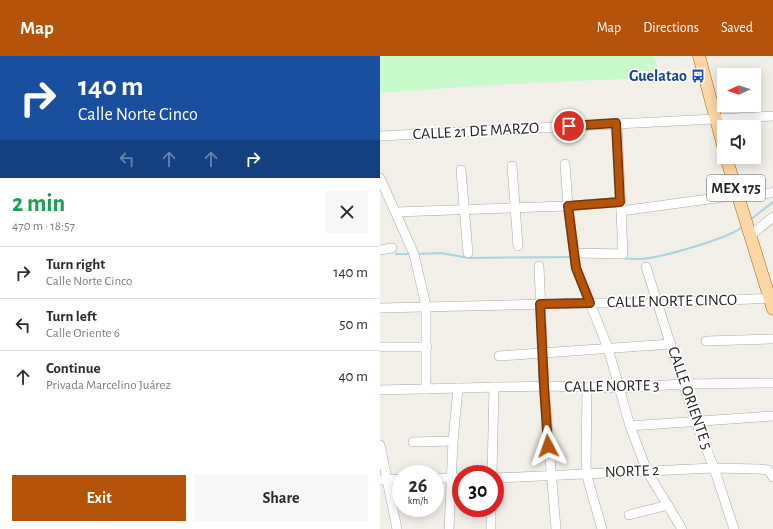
<!DOCTYPE html>
<meta charset="utf-8">
<style>
body{margin:0;font-family:"Alegreya Sans",sans-serif;background:#f7f7f7;color:#2b2b33;height:100vh;display:flex;flex-direction:column;font-size:15px;white-space:nowrap}
*{box-sizing:border-box;margin:0}
p{font-size:13px;color:#7c7c81}
.icon{flex:none;width:22px;height:22px;fill:none;stroke:currentColor;stroke-width:2;stroke-linecap:round;stroke-linejoin:round}
.map{position:relative;flex:1;overflow:hidden}
.panel{display:flex;flex-direction:column;background:#fff;width:380px}
.panel>*{flex:none}
.top-card{background:#1a4fa0;color:#fff;overflow:hidden}
.needle{width:26px;rotate:267deg}
.fabs{position:absolute;left:337px;top:12px;display:grid;gap:8px}
.fabs a{display:grid;place-items:center;width:44px;height:44px;border-radius:0px;background:#fff;box-shadow:0 2px 10px #0003;font-size:20px}
.speed{position:absolute;left:12px;top:409px;display:flex;gap:8px;font-size:20px;font-weight:700;text-align:center}
.speed>*{display:grid;place-content:center;width:52px;height:52px;border-radius:50%;background:#fff;box-shadow:0 2px 10px #0003;line-height:1}
.speed small{font-size:10px;font-weight:400}
.speed .limit{border:6px solid #d22;background:#fff;color:#111}
.pin{position:absolute;display:grid;place-items:center;width:34px;height:34px;color:#fff;margin:-17px;border:2px solid #fff;border-radius:50%;box-shadow:0 1px 4px #0007}
.me{position:absolute;width:44px;margin:-22px;rotate:356deg;stroke-linejoin:round;filter:drop-shadow(0 0 3px #0008)}
.turn{display:flex;align-items:center;gap:14px;height:84px;padding:0 12px;font-size:18px}
.turn .icon{width:52px;height:52px;stroke-width:2.5}
.turn b{display:block;font-size:28px;line-height:34px}
.lanes{display:flex;align-items:center;height:38px;padding:0 12px;background:#0003;justify-content:center;gap:20px;direction:ltr}
.lanes .off{opacity:.35}
.round{display:grid;place-items:center;flex:none;width:42px;height:42px;border-radius:0px;background:#f7f7f7}
.head{display:flex;align-items:center;justify-content:space-between;height:68px;padding:0 12px}
h1{font-size:24px;font-weight:700;line-height:30px;color:#1e9e55}
.action{display:flex;gap:8px;margin-top:auto;padding:8px 12px}
.action a{flex:1;height:46px;border-radius:0px;background:#b45309;color:#fff;font-size:16px;font-weight:700;line-height:46px;text-align:center}
.action a+a{background:#f7f7f7;color:#2b2b33}
ul{padding:0;list-style:none}
li{display:flex;align-items:center;gap:12px;height:52px;padding:0 12px;border-top:1px solid #e1e1e2}
li div{flex:1}
li b{display:block;font-size:15px}
li em{font-style:normal}
header{display:flex;align-items:center;gap:24px;box-sizing:border-box;height:56px;padding:0 20px;background:#b45309;color:#fff}
header strong{font-size:19px}
nav{display:flex;gap:22px;margin-inline-start:auto;font-size:14px}
main{display:flex;flex:1;min-height:0}
.map>svg:first-child{display:block}
.park{fill:#c8facc}
.lines{fill:none;stroke-linecap:round;stroke-linejoin:round}
.stream{stroke:#aad3df;stroke-width:2}
.minor-casing{stroke:#a9a9a9;stroke-width:10}
.major-casing{stroke:#a06b00;stroke-width:13}
.minor{stroke:#fff;stroke-width:9}
.major{stroke:#fcd6a4;stroke-width:12}
.route-casing{stroke:#753606;stroke-width:10}
.route{stroke:#b45309;stroke-width:7}
.labels{text-anchor:middle;dominant-baseline:central;stroke-width:3.5;stroke-linejoin:round;paint-order:stroke}
.shield{fill:#fff;stroke:#646464;stroke-width:1}
.shield-label{font-size:15px;font-weight:bold;fill:#222}
.transit-label{font-size:16px;font-weight:bold;fill:#164399;stroke:#fff;text-anchor:end}
.street-label{font-size:16px;fill:#222;stroke:#fff}
</style>
<header>
<strong>Map</strong>
<nav><a>Map</a><a>Directions</a><a>Saved</a></nav>
</header>
<main>
<section class="panel">
<div class="top-card">
<div class="turn"><svg class="icon" aria-label="right" viewBox="0 0 24 24"><path d="M7 20v-9h11M14 6l5 5-5 5"/></svg><div><b>140 m</b>Calle Norte Cinco</div></div>
<div class="lanes"><svg class="icon off" aria-label="left" viewBox="0 0 24 24"><path d="M17 20v-9H6M10 6l-5 5 5 5"/></svg><svg class="icon off" aria-label="ahead" viewBox="0 0 24 24"><path d="M12 20V5M6 11l6-6 6 6"/></svg><svg class="icon off" aria-label="ahead" viewBox="0 0 24 24"><path d="M12 20V5M6 11l6-6 6 6"/></svg><svg class="icon" aria-label="right" viewBox="0 0 24 24"><path d="M7 20v-9h11M14 6l5 5-5 5"/></svg></div>
</div>
<div class="head"><div><h1>2 min</h1><p>470 m · 18:57</p></div><a class="round"><svg class="icon" aria-label="close" viewBox="0 0 24 24"><path d="M6 6l12 12M18 6L6 18"/></svg></a></div>
<ul>
<li><svg class="icon" aria-label="right" viewBox="0 0 24 24"><path d="M7 20v-9h11M14 6l5 5-5 5"/></svg><div><b>Turn right</b><p>Calle Norte Cinco</p></div><em>140 m</em></li>
<li><svg class="icon" aria-label="left" viewBox="0 0 24 24"><path d="M17 20v-9H6M10 6l-5 5 5 5"/></svg><div><b>Turn left</b><p>Calle Oriente 6</p></div><em>50 m</em></li>
<li><svg class="icon" aria-label="ahead" viewBox="0 0 24 24"><path d="M12 20V5M6 11l6-6 6 6"/></svg><div><b>Continue</b><p>Privada Marcelino Juárez</p></div><em>40 m</em></li>
</ul>
<div class="action"><a>Exit</a><a>Share</a></div>
</section>
<div class="map">
<svg width="393" height="473" viewBox="0 0 393 473">
<rect width="100%" height="100%" fill="#f2efe9"/>
<polygon class="park" points="0,0 274,0 281,21 95,30 0,37"/>
<g class="lines">
<g class="stream">
<polyline points="370,164 393,146"/>
<polyline points="16,198 31,198"/>
<polyline points="37,198 61,197 89,202 192,201"/>
<path d="M242,202c7,1 13,1 19,1 19,-1 89,-21 101,-32"/>
</g>
<g class="minor-casing">
<g id="minor">
<polyline points="0,80 393,60"/>
<polyline points="185,108 188,150 196,212 228,292 250,370 267,415 302,473"/>
<polyline points="132,110 138,190"/>
<polyline points="81,114 88,197"/>
<polyline points="0,122 34,198 46,250 46,333"/>
<polyline points="241,155 358,139 382,139 393,136"/>
<polyline points="16,156 188,150 240,146"/>
<polyline points="371,179 393,161"/>
<polyline points="0,194 12,192"/>
<polyline points="194,196 199,197 243,198 237,67"/>
<polyline points="159,210 164,330 176,473"/>
<polyline points="266,211 303,328 316,366 334,412 354,473"/>
<polyline points="0,252 210,247 277,247 393,242"/>
<polyline points="326,285 393,283"/>
<polyline points="0,291 47,291"/>
<polyline points="119,300 291,288"/>
<polyline points="207,332 206,417 222,473"/>
<polyline points="0,334 164,330 240,332 303,328 393,327"/>
<polyline points="250,370 393,360"/>
<polyline points="33,386 73,385"/>
<polyline points="0,389 17,473"/>
<polyline points="112,418 114,331"/>
<polyline points="55,422 81,422"/>
<polyline points="115,422 334,412 379,413 388,414 393,421"/>
<polyline points="0,424 21,423"/>
<polyline points="111,452 111,473"/>
<polyline points="249,459 288,449"/>
<polyline points="69,473 73,385 78,332"/>
</g>
</g>
<g class="major-casing">
<g id="major">
<polyline points="319,0 344,93"/>
<polyline points="346,101 393,253"/>
</g>
</g>
<use href="#minor" class="minor"/>
<use href="#major" class="major"/>
</g>
<g class="lines">
<g class="route-casing">
<polyline id="route" points="168,390 164,330 160,248 210,247 196,212 188,150 240,146 236,67 189,70"/>
</g>
<use href="#route" class="route"/>
</g>
<defs>
<g id="bus-bare" transform="scale(1.08)"><path d="M-5-6H5V4H4V6H2V4H-2V6H-4V4H-5ZM-3.5-4V0h7V-4ZM-3.5 1.2v1.5H-2V1.2ZM2 1.2v1.5H3.5V1.2Z" fill="#1a4fb4" stroke="#fff" stroke-width="2.5" paint-order="stroke"/></g>
</defs>
<g fill-rule="evenodd">
<use href="#bus-bare" x="318" y="20"/>
</g>
<g class="labels">
<rect class="shield" x="327" y="119" width="58" height="26" rx="3"/>
<g class="shield-label">
<text x="356" y="132">MEX 175</text>
</g>
<g class="transit-label">
<text x="307" y="20">Guelatao</text>
</g>
<g class="street-label">
<text transform="translate(96 75) rotate(-3)">CALLE 21 DE MARZO</text>
<text transform="translate(292 245) rotate(-1)">CALLE NORTE CINCO</text>
<text transform="translate(232 330) rotate(-1)">CALLE NORTE 3</text>
<text transform="translate(310 342) rotate(71)">CALLE ORIENTE 5</text>
<text transform="translate(252 415) rotate(-2)">NORTE 2</text>
</g>
</g>
</svg>
<div class="fabs">
<a><svg class="needle" viewBox="-14 -14 28 28"><path d="M0-13l5 13h-10z" fill="#e53935"/><path d="M0 13l5-13h-10z" fill="#7c7c81"/></svg></a>
<a><svg class="icon" aria-label="sound" viewBox="0 0 24 24"><path d="M4 9h4l5-4v14l-5-4H4zM17 9q2 3 0 6"/></svg></a>
</div>
<div class="speed"><div>26<small>km/h</small></div><div class="limit">30</div></div>
<div class="pin" style="left:189px;top:70px;background:#d93025"><svg class="icon" aria-label="arrive" viewBox="0 0 24 24"><path d="M6 21V4h12l-3 4 3 4H6"/></svg></div>
<svg class="me" style="left:168px;top:390px" viewBox="-20 -20 40 40"><path d="M0-17L14 15 0 8-14 15z" fill="#b45309" stroke="#fff" stroke-width="4"/></svg>
</div>
</main>
